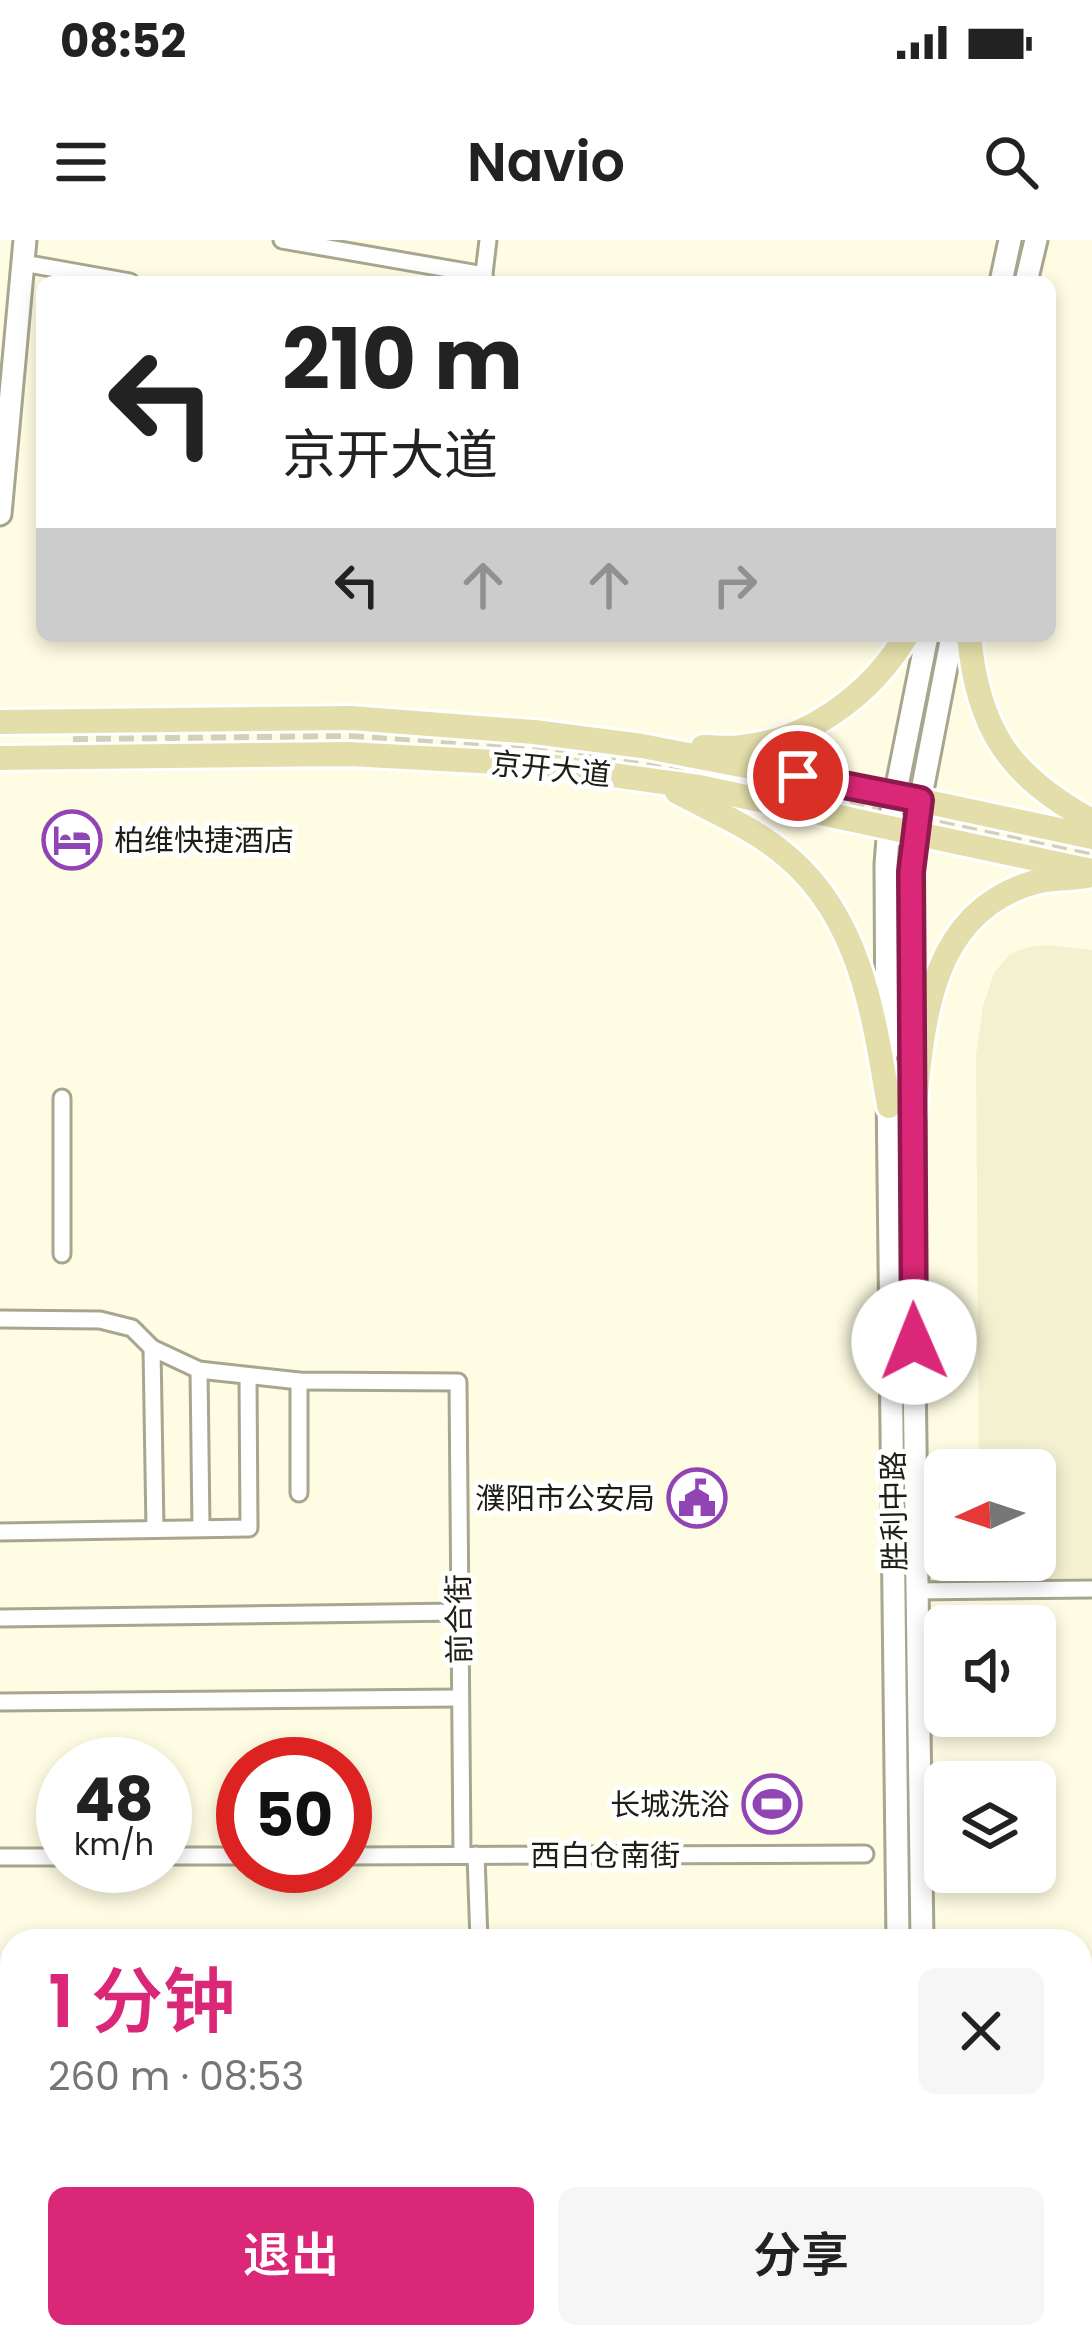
<!DOCTYPE html>
<html lang="zh">
<meta charset="utf-8">
<style>
body{margin:0;font-family:Poppins,"Noto Sans SC",sans-serif;background:#f6f6f6;color:#222;height:100vh;display:flex;flex-direction:column;font-size:45px;white-space:nowrap}
*{box-sizing:border-box;margin:0}
p{font-size:39px;color:#767676}
.icon{flex:none;width:66px;height:66px;fill:none;stroke:currentColor;stroke-width:2;stroke-linecap:round;stroke-linejoin:round}
.map{position:relative;flex:1;overflow:hidden}
.sheet{position:absolute;left:0px;top:1689px;width:1092px;height:420px;display:flex;flex-direction:column;background:#fff;border-radius:36px 36px 0 0;box-shadow:0 6px 18px #0003}
.sheet>*{flex:none}
.banner{position:absolute;left:36px;top:36px;width:1020px;height:366px;border-radius:18px;box-shadow:0 6px 18px #0003;background:#fff;color:#222;overflow:hidden}
.needle{width:78px;rotate:267deg}
.controls{position:absolute;left:924px;top:1209px;display:grid;gap:24px}
.controls a{display:grid;place-items:center;width:132px;height:132px;border-radius:18px;background:#fff;box-shadow:0 6px 18px #0003;font-size:60px}
.speed{position:absolute;left:36px;top:1497px;display:flex;gap:24px;font-size:60px;font-weight:700;text-align:center}
.speed>*{display:grid;place-content:center;width:156px;height:156px;border-radius:50%;background:#fff;box-shadow:0 6px 18px #0003;line-height:1}
.speed small{font-size:30px;font-weight:400}
.speed .limit{border:18px solid #d22;background:#fff;color:#111}
.pin{position:absolute;display:grid;place-items:center;width:102px;height:102px;color:#fff;margin:-51px;border:6px solid #fff;border-radius:50%;box-shadow:0 3px 12px #0007}
.me{position:absolute;width:132px;margin:-66px;rotate:359deg;stroke-linejoin:round;filter:drop-shadow(0 0 9px #0008)}
.turn{display:flex;align-items:center;gap:42px;height:252px;padding:0 48px;font-size:54px}
.turn .icon{width:156px;height:156px;stroke-width:2.5}
.turn b{display:block;font-size:84px;line-height:102px}
.lanes{display:flex;align-items:center;height:114px;padding:0 48px;background:#0003;justify-content:center;gap:60px;direction:ltr}
.lanes .off{opacity:.35}
.round{display:grid;place-items:center;flex:none;width:126px;height:126px;border-radius:18px;background:#f6f6f6}
.summary{display:flex;align-items:center;justify-content:space-between;height:204px;padding:0 48px}
h1{font-size:72px;font-weight:600;line-height:90px;color:#db2777}
.action{display:flex;gap:24px;margin-top:auto;padding:24px 48px}
.action a{flex:1;height:138px;border-radius:18px;background:#db2777;color:#fff;font-size:48px;font-weight:600;line-height:138px;text-align:center}
.action a+a{background:#f6f6f6;color:#222}
.status{display:flex;justify-content:space-between;align-items:center;height:84px;padding:0 60px;background:#fff;direction:ltr}
.status svg{height:33px;fill:currentColor}
header{display:flex;justify-content:space-between;align-items:center;height:156px;padding:0 48px;background:#fff;font-size:54px;font-weight:600}
.map>svg:first-child{display:block}
.built{fill:#f3f1d0}
.lines{fill:none;stroke-linecap:round;stroke-linejoin:round}
.street-tunnel{stroke:#d1d0b9;stroke-width:15;stroke-dasharray:15 8;stroke-linecap:butt}
.street-casing{stroke:#a8a68f;stroke-width:21}
.secondary-casing{stroke:#a8a68f;stroke-width:27}
.primary-casing{stroke:#fff;stroke-width:30}
.street{stroke:#fff;stroke-width:15}
.secondary{stroke:#fff;stroke-width:21}
.primary{stroke:#e4dfaa;stroke-width:24}
.route-casing{stroke:#8e194d;stroke-width:30}
.route{stroke:#db2777;stroke-width:21}
.labels{text-anchor:middle;dominant-baseline:central;stroke-width:10;stroke-linejoin:round;paint-order:stroke}
.street-label{font-size:30px;fill:#1f1e15;stroke:#fff}
.poi-label{font-size:30px;fill:#1f1e15;stroke:#fff;text-anchor:end}
</style>
<div class="status"><b>08:52</b><svg viewBox="0 0 49 12"><path d="M0 12V9h3v3zM5 12V6h3v6zM10 12V3h3v9zM15 12V0h3v12zM26 1h20v11H26zM47 4h2v5h-2z"/></svg></div>
<header><svg class="icon" aria-label="menu" viewBox="0 0 24 24"><path d="M4 6h16M4 12h16M4 18h16"/></svg>Navio<svg class="icon" aria-label="search" viewBox="0 0 24 24"><circle cx="10" cy="10" r="6"/><path d="M15 15l6 6"/></svg></header>
<div class="map">
<svg width="1092" height="2109" viewBox="0 0 1092 2109">
<rect width="100%" height="100%" fill="#fefce2"/>
<g class="built">
<polygon points="1048,705 1092,710 1092,1338 980,1340 980,1320 1035,1320 1035,1230 979,1230 976,815 983,766 994,733 1010,714 1029,707"/>
<polygon points="1092,1757 1092,1945 1080,1945 1080,1758"/>
<polygon points="1080,2035 1092,2035 1092,2109 987,2109 987,2097 1080,2097"/>
</g>
<g class="lines">
<g class="street-tunnel">
<polyline points="1016,42 1024,0"/>
<path d="M73,502c155,-6 309,-10 464,6 103,11 204,34 305,56 83,18 166,33 250,49"/>
<polyline points="908,563 928,464"/>
<polyline points="900,856 900,626 904,587"/>
</g>
<g class="street-casing">
<g id="street">
<polyline points="282,0 484,35"/>
<polyline points="23,23 130,42"/>
<polyline points="483,42 488,0"/>
<polyline points="62,858 62,1014"/>
<polyline points="0,1079 100,1080 132,1088 152,1108 199,1130 299,1141 458,1142 462,1615"/>
<polyline points="152,1108 155,1289"/>
<polyline points="199,1130 201,1288"/>
<polyline points="299,1141 299,1253"/>
<polyline points="0,1292 249,1288 248,1136"/>
<polyline points="918,1351 1092,1349"/>
<polyline points="0,1378 459,1372"/>
<polyline points="0,1462 460,1458"/>
<polyline points="476,1615 479,1701"/>
<polyline points="165,1616 243,1616"/>
<polyline points="345,1616 865,1614"/>
<polyline points="0,1617 63,1617"/>
<polyline points="488,2097 488,2109"/>
<polyline points="91,2109 93,2097"/>
</g>
</g>
<g class="secondary-casing">
<g id="secondary">
<polyline points="1001,42 1010,0"/>
<polyline points="1026,42 1036,0"/>
<polyline points="0,274 25,0"/>
<polyline points="887,812 886,624 889,586 927,396"/>
<polyline points="913,818 911,632 914,592 952,396"/>
<polyline points="888,849 898,1701"/>
<polyline points="914,861 913,1060 922,1701"/>
<polyline points="1080,1988 1092,1988"/>
<polyline points="0,1998 12,1998"/>
<polyline points="901,2097 902,2109"/>
<polyline points="925,2097 925,2109"/>
</g>
</g>
<g class="primary-casing">
<g id="primary">
<path d="M969,396c9,94 40,140 123,185"/>
<polyline points="0,482 351,478 534,492 642,506 895,555 1092,597"/>
<path d="M703,507c13,0 26,2 38,0 68,-6 131,-54 165,-111"/>
<polyline points="0,518 349,514 534,524 699,547 1092,631"/>
<path d="M677,552c38,20 81,38 113,67 71,62 84,158 99,247"/>
<path d="M914,873c9,-89 14,-199 118,-230 17,-5 38,-4 55,-7"/>
</g>
</g>
<use href="#street" class="street"/>
<use href="#secondary" class="secondary"/>
<use href="#primary" class="primary"/>
</g>
<g class="lines">
<g class="route-casing">
<polyline id="route" points="798,536 920,560 911,632 914,1102"/>
</g>
<use href="#route" class="route"/>
</g>
<defs>
<g id="hotel-ring" transform="scale(3)"><circle r="9.5" fill="#fff" stroke="#9144b4" stroke-width="1.5"/><path d="M-6-4.5h1.5V1H6V5H4.5V3h-9V5H-6ZM-4 0a1.8 1.8 0 1 1 3.6 0ZM.5 0V-2.5h3Q6-2.5 6 0Z" fill="#9144b4"/></g>
<g id="civic-ring" transform="scale(3)"><circle r="9.5" fill="#fff" stroke="#9144b4" stroke-width="1.5"/><path d="M-.6-6.5H3V-4.5H.6V-3L4-1V1h2V6H-6V1h2V-1L-.6-3ZM-1.2 2.5V6h2.4V2.5Z" fill="#9144b4"/></g>
<g id="stadium-ring" transform="scale(3)"><circle r="9.5" fill="#fff" stroke="#9144b4" stroke-width="1.5"/><path d="M0-5a6.5 5 0 1 0 0 10a6.5 5 0 1 0 0-10ZM-3.5-1.8h7v3.6h-7Z" fill="#9144b4"/></g>
</defs>
<g fill-rule="evenodd">
<use href="#hotel-ring" x="72" y="600"/>
<use href="#civic-ring" x="697" y="1258"/>
<use href="#stadium-ring" x="772" y="1564"/>
</g>
<g class="labels">
<g class="street-label">
<text transform="translate(551 529) rotate(6)">京开大道</text>
<text transform="translate(894 1271) rotate(-91)">胜利中路</text>
<text transform="translate(459 1379) rotate(-91)">前合街</text>
<text x="605" y="1615">西白仓南街</text>
</g>
<g class="poi-label">
<text x="114" y="600" text-anchor="start">柏维快捷酒店</text>
<text x="655" y="1258">濮阳市公安局</text>
<text x="730" y="1564">长城洗浴</text>
</g>
</g>
</svg>
<div class="controls">
<a><svg class="needle" viewBox="-14 -14 28 28"><path d="M0-13l5 13h-10z" fill="#e53935"/><path d="M0 13l5-13h-10z" fill="#767676"/></svg></a>
<a><svg class="icon" aria-label="sound" viewBox="0 0 24 24"><path d="M4 9h4l5-4v14l-5-4H4zM17 9q2 3 0 6"/></svg></a>
<a><svg class="icon" aria-label="layers" viewBox="0 0 24 24"><path d="M12 4l9 5-9 5-9-5zM3 14l9 5 9-5"/></svg></a>
</div>
<div class="speed"><div>48<small>km/h</small></div><div class="limit">50</div></div>
<div class="pin" style="left:798px;top:536px;background:#d93025"><svg class="icon" aria-label="arrive" viewBox="0 0 24 24"><path d="M6 21V4h12l-3 4 3 4H6"/></svg></div>
<svg class="me" style="left:914px;top:1102px" viewBox="-20 -20 40 40"><circle r="19" fill="#fff"/><path d="M0-13L10 11 0 6-10 11z" fill="#db2777"/></svg>
<div class="banner">
<div class="turn"><svg class="icon" aria-label="left" viewBox="0 0 24 24"><path d="M17 20v-9H6M10 6l-5 5 5 5"/></svg><div><b>210 m</b>京开大道</div></div>
<div class="lanes"><svg class="icon" aria-label="left" viewBox="0 0 24 24"><path d="M17 20v-9H6M10 6l-5 5 5 5"/></svg><svg class="icon off" aria-label="ahead" viewBox="0 0 24 24"><path d="M12 20V5M6 11l6-6 6 6"/></svg><svg class="icon off" aria-label="ahead" viewBox="0 0 24 24"><path d="M12 20V5M6 11l6-6 6 6"/></svg><svg class="icon off" aria-label="right" viewBox="0 0 24 24"><path d="M7 20v-9h11M14 6l5 5-5 5"/></svg></div>
</div>
<section class="sheet">
<div class="summary"><div><h1>1 分钟</h1><p>260 m · 08:53</p></div><a class="round"><svg class="icon" aria-label="close" viewBox="0 0 24 24"><path d="M6 6l12 12M18 6L6 18"/></svg></a></div>
<div class="action"><a>退出</a><a>分享</a></div>
</section>
</div>
